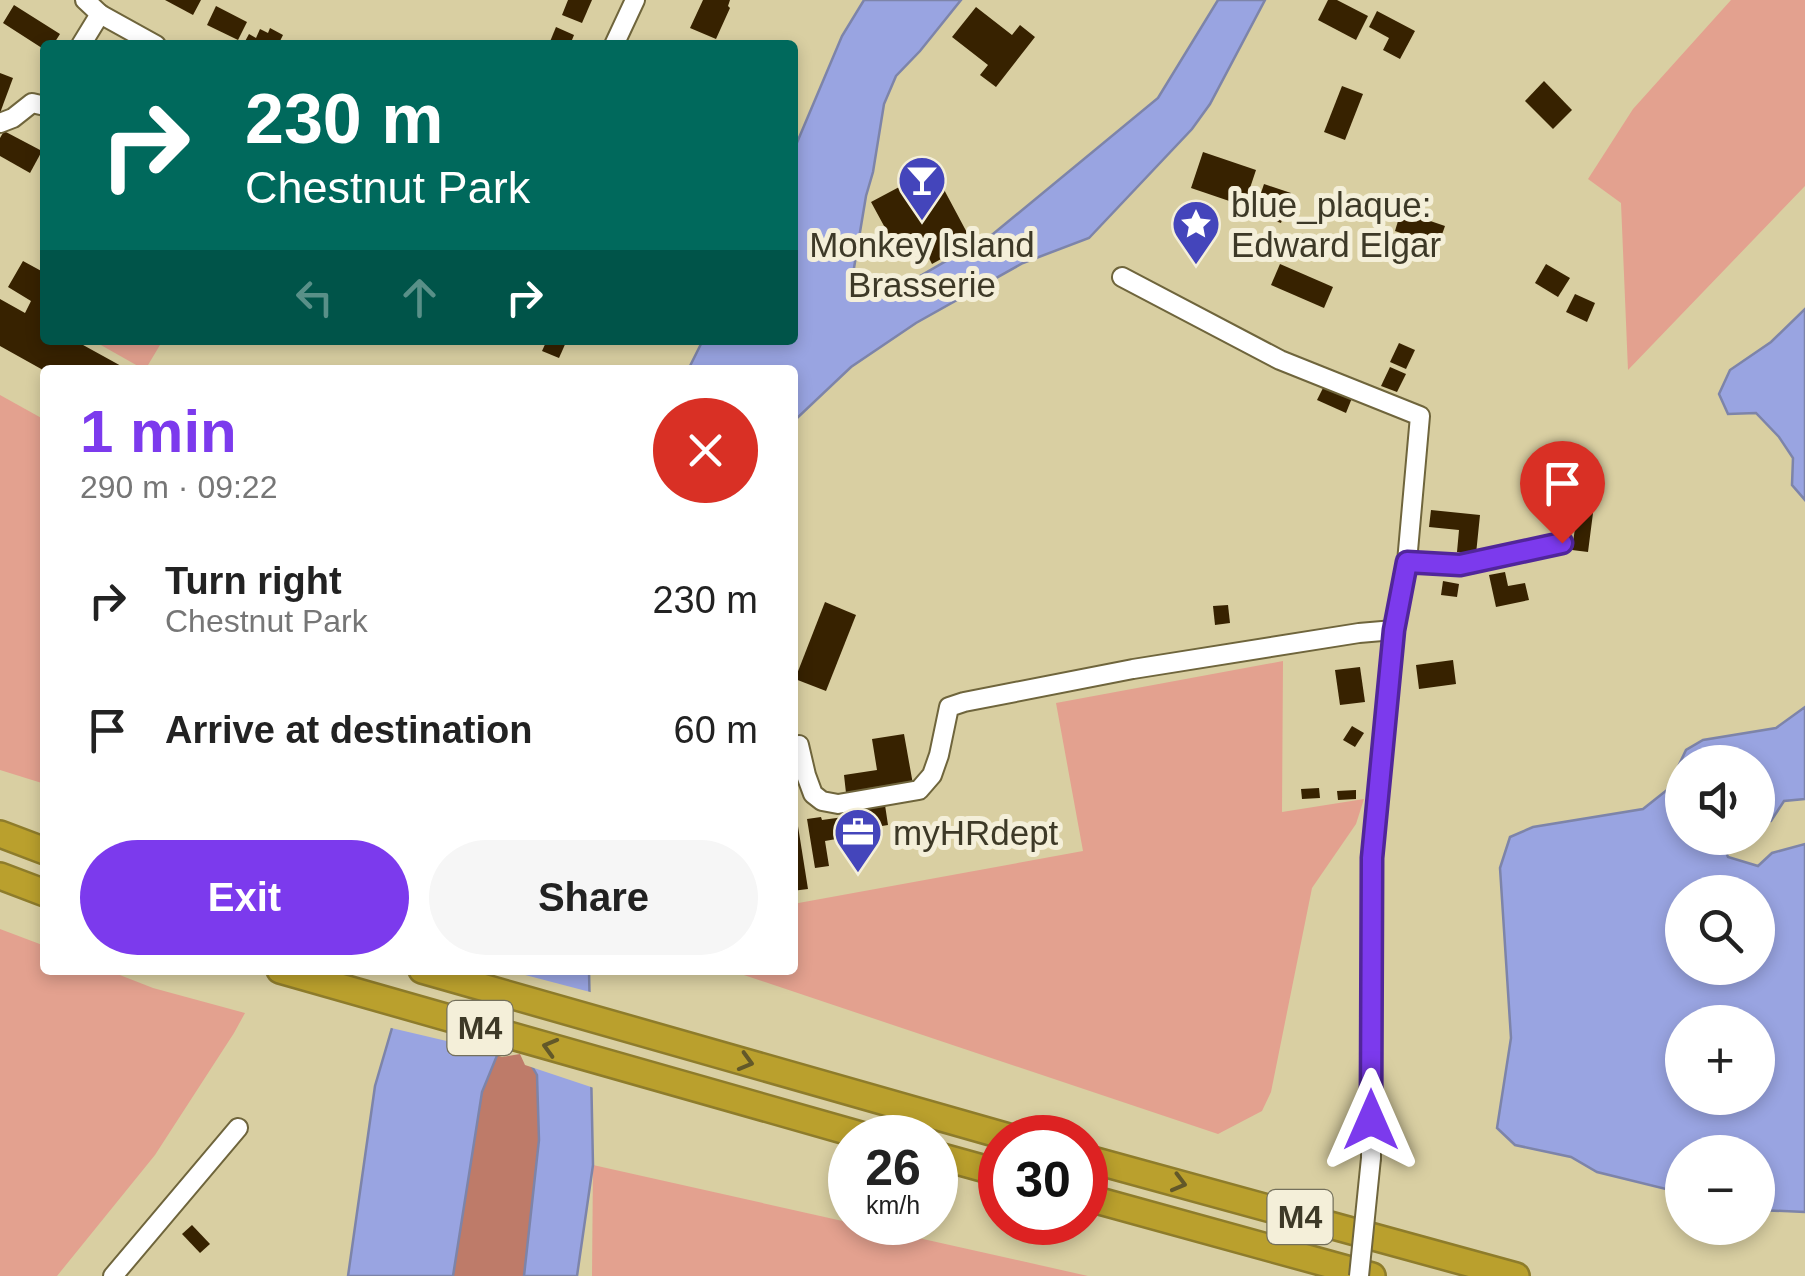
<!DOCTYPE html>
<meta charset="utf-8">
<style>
body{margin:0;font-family:Helvetica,sans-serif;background:#f6f6f6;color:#222;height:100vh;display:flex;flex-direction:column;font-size:38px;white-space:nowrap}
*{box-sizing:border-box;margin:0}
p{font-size:32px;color:#767676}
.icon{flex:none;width:55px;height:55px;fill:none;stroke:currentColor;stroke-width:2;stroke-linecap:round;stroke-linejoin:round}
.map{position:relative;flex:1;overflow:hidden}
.sheet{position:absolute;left:40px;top:365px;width:758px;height:610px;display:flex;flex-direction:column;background:#fff;border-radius:10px;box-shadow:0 5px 15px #0003}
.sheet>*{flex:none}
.hud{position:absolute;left:40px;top:40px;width:758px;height:305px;border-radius:10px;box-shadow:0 5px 15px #0003;background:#00695c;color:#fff;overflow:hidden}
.controls{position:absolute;left:1665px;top:745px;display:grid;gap:20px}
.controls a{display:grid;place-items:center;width:110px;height:110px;border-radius:50%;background:#fff;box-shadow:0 5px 15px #0003;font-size:50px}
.speed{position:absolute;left:828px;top:1115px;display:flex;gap:20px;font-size:50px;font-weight:700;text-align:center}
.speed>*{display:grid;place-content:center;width:130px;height:130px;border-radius:50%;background:#fff;box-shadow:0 5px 15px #0003;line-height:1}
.speed small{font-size:25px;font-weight:400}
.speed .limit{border:15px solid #d22;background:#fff;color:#111}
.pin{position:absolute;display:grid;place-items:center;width:85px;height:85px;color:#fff;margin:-102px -42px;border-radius:50% 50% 50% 0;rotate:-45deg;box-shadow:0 0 10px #0007}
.pin .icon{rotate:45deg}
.me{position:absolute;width:110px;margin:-55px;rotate:0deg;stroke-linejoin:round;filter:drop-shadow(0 0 8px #0008)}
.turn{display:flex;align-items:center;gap:35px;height:210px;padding:0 40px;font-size:45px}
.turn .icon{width:130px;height:130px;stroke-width:2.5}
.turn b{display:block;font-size:70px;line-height:85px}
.lanes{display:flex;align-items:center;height:95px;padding:0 40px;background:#0003;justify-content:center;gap:50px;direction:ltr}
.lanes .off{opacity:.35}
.round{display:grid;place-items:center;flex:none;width:105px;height:105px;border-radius:52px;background:#f6f6f6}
.overview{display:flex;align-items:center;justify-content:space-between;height:170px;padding:0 40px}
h1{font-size:60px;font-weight:700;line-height:75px;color:#7c3aed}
.primary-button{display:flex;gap:20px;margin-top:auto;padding:20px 40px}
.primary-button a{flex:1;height:115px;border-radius:60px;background:#7c3aed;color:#fff;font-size:40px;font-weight:700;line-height:115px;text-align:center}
.primary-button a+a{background:#f6f6f6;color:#222}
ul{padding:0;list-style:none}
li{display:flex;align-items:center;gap:30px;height:130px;padding:0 40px}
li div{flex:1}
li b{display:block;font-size:38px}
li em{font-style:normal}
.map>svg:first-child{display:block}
.green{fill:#e3a18f}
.forest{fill:#be7b69}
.water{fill:#99a4e1;stroke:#7d84a9;stroke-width:2.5;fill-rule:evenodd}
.pier{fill:#d9cfa2}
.building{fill:#372200}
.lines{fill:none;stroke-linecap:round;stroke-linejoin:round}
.minor-casing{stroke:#6f653c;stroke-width:22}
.highway-casing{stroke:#8e7c2b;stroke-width:30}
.minor{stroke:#fff;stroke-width:18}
.highway{stroke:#baa02d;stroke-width:25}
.minor-bridge-casing{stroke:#6f653c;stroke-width:22;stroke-linecap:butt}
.minor-bridge{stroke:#fff;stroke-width:18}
.oneway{stroke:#625829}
.route-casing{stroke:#51269a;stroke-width:25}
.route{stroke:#7c3aed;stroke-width:18}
.labels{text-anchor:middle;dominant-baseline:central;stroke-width:10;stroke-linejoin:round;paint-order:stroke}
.shield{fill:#f4efd9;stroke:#74705c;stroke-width:2.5}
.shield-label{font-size:32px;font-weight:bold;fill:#3d3927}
.poi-label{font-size:35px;fill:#3d3927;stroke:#f4efd9;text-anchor:start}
</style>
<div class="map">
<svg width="1805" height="1276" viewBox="0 0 1805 1276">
<rect width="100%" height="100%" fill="#d9cfa2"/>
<g class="green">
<polygon points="1731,0 1805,0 1805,186 1628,370 1621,203 1588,179 1633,109"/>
<polygon points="92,340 163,340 145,370"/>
<polygon points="0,395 45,420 45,784 0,770"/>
<polygon points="1283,661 1282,812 1364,799 1356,824 1312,888 1271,1092 1262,1111 1218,1134 729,970 792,970 793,904 1083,851 1056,703"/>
<polygon points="0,929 45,946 45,970 107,970 153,988 245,1013 234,1033 155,1155 57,1276 0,1276"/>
<polygon points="593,1165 1088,1276 592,1276"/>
</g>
<polygon class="forest" points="523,1049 537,1075 539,1140 524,1276 453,1276 482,1092 498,1053"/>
<g class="water">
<polygon points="864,0 961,0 920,51 896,76 884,104 873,172 866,196 854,268 862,295 913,280 993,234 1158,98 1218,0 1265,0 1210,104 1192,129 1089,238 1023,263 916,323 851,367 793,422 792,370 688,370 703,340 792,340 793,152 842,36"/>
<polygon points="1805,309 1805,500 1792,485 1793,458 1779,437 1756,413 1728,414 1719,394 1730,370 1771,342"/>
<path d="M1805,707v92l-21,2 -13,20 -13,-2v-57h-76v76h38l8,19 30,9 14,-13 33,-9v368l-47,-2v-58h-76v41l-85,-21 -26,-15 -56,-12 -18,-17 14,-90 -11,-170 10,-31 23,-10 110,-18 24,-19 19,-40 17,-10 73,-12zM1682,892h76v76h-76zM1682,1022h76v76h-76z"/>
<polygon points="409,970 589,970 593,1165 577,1276 524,1276 539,1140 537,1075 522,1049 498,1053 482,1092 453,1276 348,1276 375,1086"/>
</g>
<polygon class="pier" points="404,970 506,970 594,993 597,1089 525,1065 520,1054 502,1057 468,1046 387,1027"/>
<g class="building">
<polygon points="165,0 201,0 193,15"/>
<polygon points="568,0 592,0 582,23 562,15"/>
<polygon points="703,0 730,0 728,6 730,8 716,39 690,28"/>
<polygon points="1328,0 1337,0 1368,16 1356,40 1318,20"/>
<polygon points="14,5 60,34 53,45 45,45 45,50 3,23"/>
<polygon points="216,6 247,22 238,40 207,25"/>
<polygon points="976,7 1012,35 1020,25 1035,37 996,87 980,75 988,65 952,37"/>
<polygon points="1377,11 1415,31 1400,59 1383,50 1389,38 1369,27"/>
<polygon points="556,27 574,35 570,45 549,44"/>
<polygon points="270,28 283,35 278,45 243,45 249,34 256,38 260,29 268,33"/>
<polygon points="0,73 13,78 0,113"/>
<polygon points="1544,81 1572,110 1553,129 1525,101"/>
<polygon points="1342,86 1363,94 1345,140 1324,132"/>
<polygon points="4,131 42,151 30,173 0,156 0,138"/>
<polygon points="1203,152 1256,170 1244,206 1191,188"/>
<polygon points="933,169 972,242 932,264 924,248 902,259 871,202"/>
<polygon points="1264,184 1291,193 1281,223 1254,214"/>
<polygon points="1401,211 1445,226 1438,246 1395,231"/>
<polygon points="23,261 45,273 45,340 74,340 123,367 122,370 43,370 0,346 0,299 25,313 31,301 8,287"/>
<polygon points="1280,264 1333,287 1324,308 1271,285"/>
<polygon points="1546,264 1570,278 1558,297 1535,283"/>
<polygon points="1575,294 1595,303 1587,322 1566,312"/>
<polygon points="547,340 567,340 559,358 542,351"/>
<polygon points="1399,343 1415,350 1406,369 1390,362"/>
<polygon points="1390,367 1406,374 1397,392 1381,386"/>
<polygon points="1324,386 1352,398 1346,413 1317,400"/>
<polygon points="1560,509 1593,513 1588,552 1572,550 1575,528 1558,526"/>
<polygon points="1431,510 1480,515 1476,554 1457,552 1459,530 1429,527"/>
<polygon points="1505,572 1508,586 1525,583 1529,600 1496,607 1489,575"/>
<polygon points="1443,581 1459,584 1457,597 1441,595"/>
<polygon points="825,602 856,615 826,691 795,679"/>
<polygon points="1228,605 1230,623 1215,625 1213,606"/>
<polygon points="1453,660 1456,684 1419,689 1416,665"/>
<polygon points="1360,667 1365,702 1340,705 1335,670"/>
<polygon points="1352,726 1364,733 1355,747 1343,740"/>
<polygon points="904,734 914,790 881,795 880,787 846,793 844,775 877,770 872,739"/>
<polygon points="1319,788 1320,798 1302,799 1301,789"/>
<polygon points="1356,790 1356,799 1338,800 1337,791"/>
<polygon points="885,805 888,825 858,830 859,835 825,841 829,866 815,868 807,819 821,817 822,820 858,815 857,810"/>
<polygon points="797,820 808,889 792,891 792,821"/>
<polygon points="192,1225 210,1244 200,1253 182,1234"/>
</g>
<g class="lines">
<g class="minor-casing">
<g id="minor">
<polyline points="85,0 100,14 156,45"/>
<polyline points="81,45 100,14"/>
<polyline points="614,45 635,0"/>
<polyline points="0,123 13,118 32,103 45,106"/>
<polyline points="1122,277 1280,360 1420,416 1407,562 1394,630 1372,858 1371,1158"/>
<polyline points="1407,562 1460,565 1562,543"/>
<polyline points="799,745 806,775 813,794 822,801 838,804 919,790 932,775 939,755 949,707 964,702 1133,669 1359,633 1394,630"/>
<polyline points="113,1276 238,1128"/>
</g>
</g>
<g class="highway-casing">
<g id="highway">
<polyline points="0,834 45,851"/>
<polyline points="0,876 45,893"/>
<polyline points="280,970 871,1138"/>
<polyline points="422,970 1012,1138"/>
<polyline points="935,1155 1000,1173"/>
<polyline points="1085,1158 1516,1276"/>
<polyline points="1085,1197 1372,1276"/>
</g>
</g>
<use href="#minor" class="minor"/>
<use href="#highway" class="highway"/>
<g class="minor-bridge-casing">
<polyline id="minor-bridge" points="1359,1276 1371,1158"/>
</g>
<use href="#minor-bridge" class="minor-bridge"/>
</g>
<defs><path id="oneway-chevron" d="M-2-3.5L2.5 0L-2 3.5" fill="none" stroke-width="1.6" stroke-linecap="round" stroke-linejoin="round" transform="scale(2.5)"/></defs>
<g class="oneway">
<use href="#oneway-chevron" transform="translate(550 1047) rotate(-164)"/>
<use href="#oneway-chevron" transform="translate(746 1062) rotate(16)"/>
<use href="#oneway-chevron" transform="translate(1179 1183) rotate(15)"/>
</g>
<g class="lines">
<g class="route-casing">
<polyline id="route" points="1371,1120 1372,858 1394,630 1407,562 1460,565 1562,543"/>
</g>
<use href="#route" class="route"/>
</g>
<defs>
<g id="bar-pin" transform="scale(2.5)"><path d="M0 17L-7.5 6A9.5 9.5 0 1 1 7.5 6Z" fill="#4445bb" stroke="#f4efd9"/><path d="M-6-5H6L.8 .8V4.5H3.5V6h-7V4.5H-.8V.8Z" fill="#fff"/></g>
<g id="sight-pin" transform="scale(2.5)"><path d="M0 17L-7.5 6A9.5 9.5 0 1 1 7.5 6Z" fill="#4445bb" stroke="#f4efd9"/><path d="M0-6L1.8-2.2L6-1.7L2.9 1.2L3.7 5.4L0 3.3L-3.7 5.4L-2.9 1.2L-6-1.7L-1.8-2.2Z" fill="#fff"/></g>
<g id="office-pin" transform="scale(2.5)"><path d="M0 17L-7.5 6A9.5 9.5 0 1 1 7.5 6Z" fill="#4445bb" stroke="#f4efd9"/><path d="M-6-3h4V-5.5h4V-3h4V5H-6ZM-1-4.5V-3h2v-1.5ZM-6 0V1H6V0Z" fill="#fff"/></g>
</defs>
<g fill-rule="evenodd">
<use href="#bar-pin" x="922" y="180"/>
<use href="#sight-pin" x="1196" y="224"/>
<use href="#office-pin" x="858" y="832"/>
</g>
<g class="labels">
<g class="shield">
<rect x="447.5" y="1001" width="65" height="54" rx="8"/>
<rect x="1267.5" y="1190" width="65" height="54" rx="8"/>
</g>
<g class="shield-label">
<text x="480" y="1028">M4</text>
<text x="1300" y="1217">M4</text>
</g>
<g class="poi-label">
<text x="1231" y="204">blue_plaque:<tspan x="1231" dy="40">Edward Elgar</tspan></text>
<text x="922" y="244" text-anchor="middle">Monkey Island<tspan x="922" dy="40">Brasserie</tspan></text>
<text x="893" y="832">myHRdept</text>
</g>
</g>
</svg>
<div class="controls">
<a><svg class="icon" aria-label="sound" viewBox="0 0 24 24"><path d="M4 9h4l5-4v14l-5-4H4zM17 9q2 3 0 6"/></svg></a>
<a><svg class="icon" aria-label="search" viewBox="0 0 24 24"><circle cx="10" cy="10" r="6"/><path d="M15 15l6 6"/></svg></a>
<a>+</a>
<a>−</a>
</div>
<div class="speed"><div>26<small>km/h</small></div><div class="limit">30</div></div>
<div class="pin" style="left:1562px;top:543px;background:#d93025"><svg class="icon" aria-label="arrive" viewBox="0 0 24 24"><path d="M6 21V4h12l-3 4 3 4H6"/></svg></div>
<svg class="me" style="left:1371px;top:1120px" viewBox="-20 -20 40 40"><path d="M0-17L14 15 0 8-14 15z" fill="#7c3aed" stroke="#fff" stroke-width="4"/></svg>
<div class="hud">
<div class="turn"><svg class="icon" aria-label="right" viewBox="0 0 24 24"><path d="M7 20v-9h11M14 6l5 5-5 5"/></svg><div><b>230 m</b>Chestnut Park</div></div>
<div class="lanes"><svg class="icon off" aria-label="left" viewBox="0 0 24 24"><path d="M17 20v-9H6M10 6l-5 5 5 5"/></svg><svg class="icon off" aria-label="ahead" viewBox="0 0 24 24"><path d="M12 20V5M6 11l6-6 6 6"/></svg><svg class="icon" aria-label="right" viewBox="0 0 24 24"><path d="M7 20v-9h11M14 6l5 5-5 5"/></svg></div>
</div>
<section class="sheet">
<div class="overview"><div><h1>1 min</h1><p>290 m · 09:22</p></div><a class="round" style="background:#d93025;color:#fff"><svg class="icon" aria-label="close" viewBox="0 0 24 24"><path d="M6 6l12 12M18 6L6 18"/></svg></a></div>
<ul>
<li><svg class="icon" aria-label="right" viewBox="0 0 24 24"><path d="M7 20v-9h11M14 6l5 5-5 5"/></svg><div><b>Turn right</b><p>Chestnut Park</p></div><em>230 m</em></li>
<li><svg class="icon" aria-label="arrive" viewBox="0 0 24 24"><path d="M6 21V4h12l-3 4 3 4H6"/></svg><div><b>Arrive at destination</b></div><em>60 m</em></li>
</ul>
<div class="primary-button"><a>Exit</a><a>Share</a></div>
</section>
</div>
